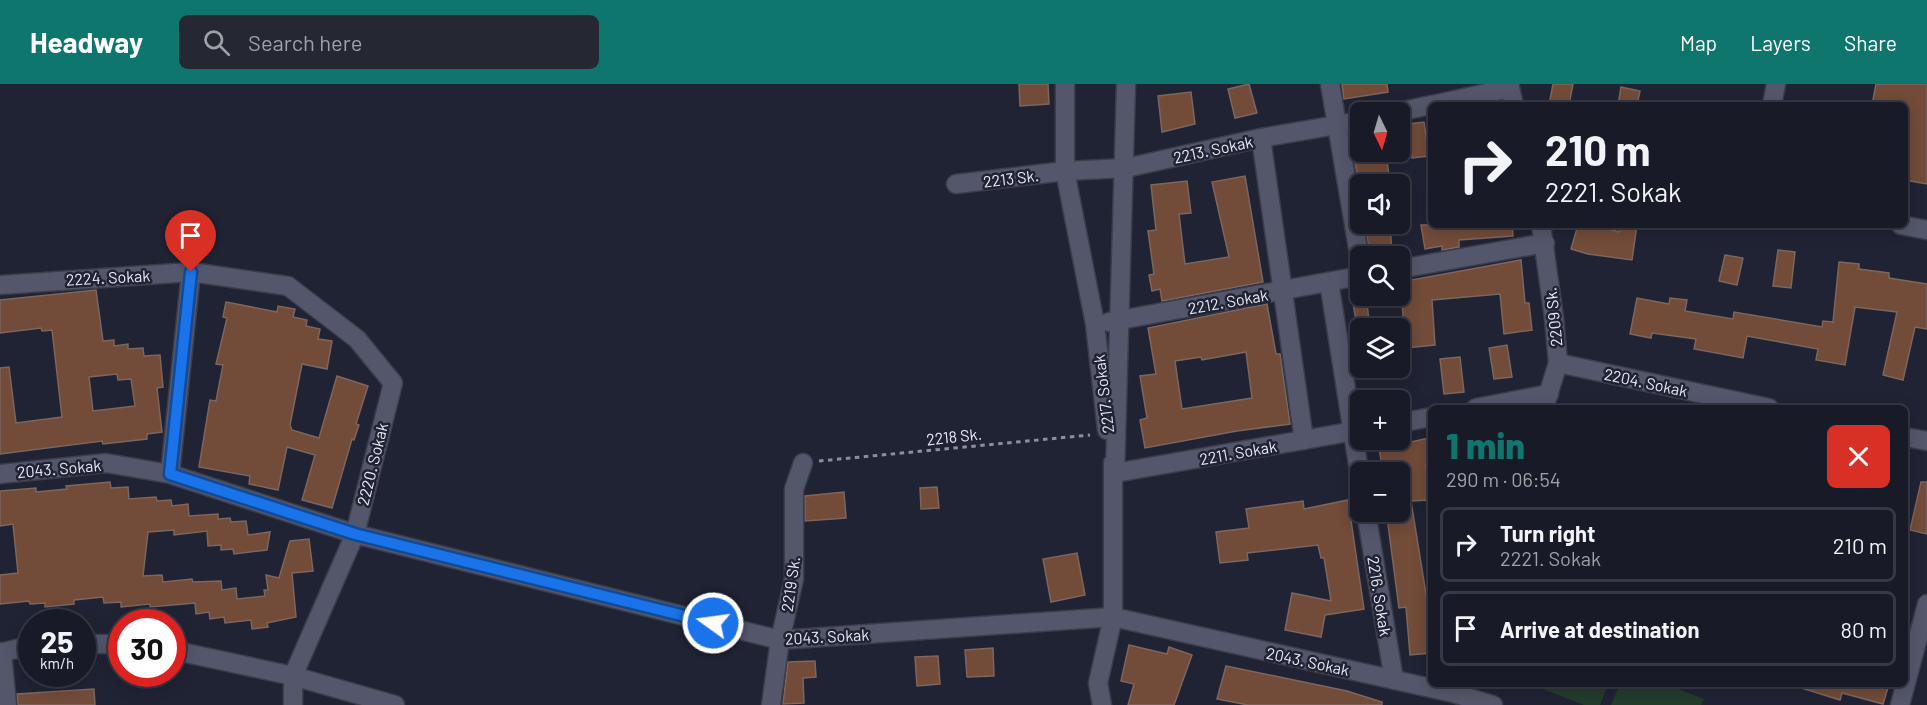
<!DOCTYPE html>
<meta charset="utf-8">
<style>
body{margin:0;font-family:Barlow,sans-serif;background:#252733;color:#f1f3f6;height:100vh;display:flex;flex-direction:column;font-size:22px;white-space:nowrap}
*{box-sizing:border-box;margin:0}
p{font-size:20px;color:#9fa1a7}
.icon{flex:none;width:33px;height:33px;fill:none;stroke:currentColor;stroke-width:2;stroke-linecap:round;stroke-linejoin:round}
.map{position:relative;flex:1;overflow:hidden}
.sheet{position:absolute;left:1428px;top:321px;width:480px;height:282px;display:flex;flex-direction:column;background:#181a27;border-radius:9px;box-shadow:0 3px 15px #0003,0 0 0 2px #363844}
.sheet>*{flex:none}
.banner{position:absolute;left:1428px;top:18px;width:480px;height:126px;border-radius:9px;box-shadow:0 3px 15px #0003,0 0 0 2px #363844;background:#181a27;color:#f1f3f6;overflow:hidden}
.needle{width:39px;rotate:175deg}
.buttons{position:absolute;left:1350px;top:18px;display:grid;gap:12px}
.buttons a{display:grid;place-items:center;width:60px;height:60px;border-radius:9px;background:#181a27;box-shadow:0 3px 15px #0003,0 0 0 2px #363844;font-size:30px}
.speed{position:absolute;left:18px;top:525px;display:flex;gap:12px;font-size:30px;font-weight:700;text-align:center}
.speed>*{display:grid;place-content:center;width:78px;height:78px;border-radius:50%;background:#181a27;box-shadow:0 3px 15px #0003,0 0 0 2px #363844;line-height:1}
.speed small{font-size:15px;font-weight:400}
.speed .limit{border:9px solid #d22;background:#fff;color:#111}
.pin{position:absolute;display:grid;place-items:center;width:51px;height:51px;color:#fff;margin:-62px -26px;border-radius:50% 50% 50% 0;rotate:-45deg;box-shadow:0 0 6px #0007}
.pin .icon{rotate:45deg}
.me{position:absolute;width:66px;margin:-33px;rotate:284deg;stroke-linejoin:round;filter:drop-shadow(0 0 4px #0008)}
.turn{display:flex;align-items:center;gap:21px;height:126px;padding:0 18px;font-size:27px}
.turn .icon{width:78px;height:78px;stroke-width:2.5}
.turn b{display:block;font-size:42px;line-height:51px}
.round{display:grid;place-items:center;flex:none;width:63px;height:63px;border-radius:9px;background:#252733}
.overview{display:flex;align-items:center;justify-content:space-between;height:102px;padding:0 18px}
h1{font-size:36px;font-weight:800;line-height:45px;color:#0f766e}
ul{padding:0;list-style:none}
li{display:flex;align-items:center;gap:18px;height:75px;margin:0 12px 9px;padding:0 6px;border:3px solid #363844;border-radius:9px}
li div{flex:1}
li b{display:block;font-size:22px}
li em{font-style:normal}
header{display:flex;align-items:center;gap:36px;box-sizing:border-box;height:84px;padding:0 30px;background:#0f766e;color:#fff}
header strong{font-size:28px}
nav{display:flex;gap:33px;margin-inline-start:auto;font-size:21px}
.search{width:420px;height:54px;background:#252733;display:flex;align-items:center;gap:15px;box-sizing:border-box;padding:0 21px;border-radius:9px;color:#9fa1a7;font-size:22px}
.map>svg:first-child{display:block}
.green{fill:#233c2c}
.building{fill:#724b39;stroke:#7c665d;stroke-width:1.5;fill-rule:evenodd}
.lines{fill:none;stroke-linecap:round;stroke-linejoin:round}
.minor-casing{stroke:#3b3d4b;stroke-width:21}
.path{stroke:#8c8e9d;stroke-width:3;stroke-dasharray:4.5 4.5;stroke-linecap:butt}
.minor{stroke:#54576b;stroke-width:18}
.route-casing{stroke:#114b97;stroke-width:15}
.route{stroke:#1a73e8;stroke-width:10}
.labels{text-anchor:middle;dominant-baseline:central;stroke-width:5;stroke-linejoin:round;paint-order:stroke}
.street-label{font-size:16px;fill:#e7e9f5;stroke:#202334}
</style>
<header>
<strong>Headway</strong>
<div class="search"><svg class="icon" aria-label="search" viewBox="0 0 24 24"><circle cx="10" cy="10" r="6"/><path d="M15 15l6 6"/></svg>Search here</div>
<nav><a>Map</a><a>Layers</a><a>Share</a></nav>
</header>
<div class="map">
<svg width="1927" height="621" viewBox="0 0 1927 621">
<rect width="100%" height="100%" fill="#202334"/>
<g class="green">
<polygon points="1547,600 1608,600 1600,621 1584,621 1545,606"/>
<polygon points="1620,600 1665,600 1704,615 1701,621 1611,621"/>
</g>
<g class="building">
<polygon points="1019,0 1048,0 1049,20 1020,22"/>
<polygon points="1249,0 1257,29 1235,34 1228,5"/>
<polygon points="1342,0 1387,0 1388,8 1344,15"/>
<polygon points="1553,0 1573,0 1569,21 1549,21"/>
<polygon points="1876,0 1927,0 1927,100 1905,96 1905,21 1872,21"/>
<polygon points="1621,3 1640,7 1637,21 1618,21"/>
<polygon points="1191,8 1195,40 1162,48 1158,12"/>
<polygon points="1424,38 1429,72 1412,74 1408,40"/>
<polygon points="1353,68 1386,68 1390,100 1359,100"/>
<polygon points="1245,92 1263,198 1162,217 1160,205 1152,207 1149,191 1154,190 1148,147 1156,146 1151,101 1187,97 1191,129 1179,130 1185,180 1229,173 1212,98"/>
<polygon points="1390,140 1392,170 1370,171 1365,141"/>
<polygon points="1421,141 1512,141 1513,152 1459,156 1459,163 1442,166 1442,162 1425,165"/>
<polygon points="1578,141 1595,141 1619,148 1620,141 1637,141 1632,176 1588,170 1571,165"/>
<polygon points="1778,166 1795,168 1791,204 1773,202"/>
<polygon points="1725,171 1743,174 1737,201 1719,197"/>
<polygon points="1521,176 1525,219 1529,219 1532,246 1504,250 1500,210 1432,216 1435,261 1406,264 1400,198"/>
<polygon points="1839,178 1859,180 1859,185 1889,189 1889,194 1927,200 1927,245 1915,243 1903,296 1883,291 1897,228 1855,223 1845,281 1816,276 1818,265 1747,252 1743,274 1694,265 1696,255 1652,249 1651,254 1630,250 1637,214 1669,220 1670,214 1687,216 1685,227 1733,235 1734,228 1822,243 1823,237 1833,238"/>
<path d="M96,206l7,51 11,-1v6l14,-2v5l15,-1 1,8 16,-1 3,32 -6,1 5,44 -15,2v5l-44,5 -1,-3 -102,13v-86l9,-1 7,56 46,-6 -10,-87 -10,1 -1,-3 -41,5v-33zM117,290l1,6 13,-1 4,27 -42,5 -4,-34z"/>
<polygon points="1352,212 1366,212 1370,244 1360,244 1360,263"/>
<polygon points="226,218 277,228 278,222 295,225 293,233 307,236 306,242 320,245 318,255 332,257 327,285 302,280 290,341 292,346 319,354 337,292 368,302 356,340 359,341 354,356 352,355 332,424 302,416 315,371 287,363 278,406 249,400 250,392 199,383 210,316 216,317 223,281 216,280 227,234 223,233"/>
<path d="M1267,220l9,50h4l10,70 -53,7 -92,17 -5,-28 7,-2 -7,-42 16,-2 -8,-46zM1246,268l6,46 -70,11 -7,-48 26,-4 1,3z"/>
<polygon points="1507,261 1512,293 1494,295 1489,264"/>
<polygon points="1460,273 1464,308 1444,310 1440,275"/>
<polygon points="1429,354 1431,380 1426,380 1429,416 1411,417 1431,541 1431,569 1410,571 1406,523 1399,524 1387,433 1400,431 1400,382 1383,386 1379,365"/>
<polygon points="110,398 111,404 128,403 129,415 156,413 157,417 171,416 172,422 188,420 189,432 218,430 218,435 230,434 231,438 246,437 248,451 270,448 267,466 234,470 233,465 221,466 221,461 208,462 207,447 174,451 174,446 148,448 143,492 162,491 163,498 192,495 193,498 221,497 222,506 236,504 237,515 265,512 264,506 268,506 266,491 279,494 290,457 309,455 313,487 292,489 296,533 267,539 268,543 252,545 251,536 225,539 224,533 210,535 209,528 196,530 195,519 150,523 150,520 121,523 121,518 104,519 103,513 74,516 74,520 45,523 45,519 30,520 29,517 0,520 0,491 18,489 13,440 0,442 0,407 36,404 36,408 67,405 66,402"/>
<polygon points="1921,398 1927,398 1927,450 1910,446"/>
<polygon points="937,403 939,424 921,425 920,404"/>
<polygon points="844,408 846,434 805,437 805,412"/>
<polygon points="1348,416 1364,525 1325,531 1321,553 1285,546 1292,509 1331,517 1324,474 1321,474 1318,461 1247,469 1248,476 1220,479 1216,448 1249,444 1246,425 1303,417 1304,425"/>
<polygon points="1077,469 1085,511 1051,518 1043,475"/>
<polygon points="1129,561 1167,570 1169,563 1192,571 1174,621 1128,621 1134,600 1121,597"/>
<polygon points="993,564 994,592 967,593 965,566"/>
<polygon points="938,572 940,600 917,602 915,573"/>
<polygon points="815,577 816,593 803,594 804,619 783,620 788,578"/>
<polygon points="1226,582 1347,607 1382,618 1382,621 1248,621 1217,615"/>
<polygon points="1798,600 1889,600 1883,620 1842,609 1840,616 1798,603"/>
<polygon points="94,605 95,621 18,621 17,610"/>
</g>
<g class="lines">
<g class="minor-casing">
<g id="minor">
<polyline points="1065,0 1065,87 1095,240 1107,346"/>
<polyline points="1126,0 1115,389 1360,346"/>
<polyline points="1330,0 1360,176"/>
<polyline points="1509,0 1514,21"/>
<polyline points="1432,21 1510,4"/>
<polyline points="1772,21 1776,0"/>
<polyline points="1398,28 1431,21"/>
<polyline points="1261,54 1304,356"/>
<polyline points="956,100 1065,87 1126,84 1261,54 1360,37"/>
<polyline points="1541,141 1554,234 1558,279 1544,324"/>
<polyline points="1901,141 1927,146"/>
<polyline points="1400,185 1545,159"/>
<polyline points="1329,198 1360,393"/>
<polyline points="0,201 191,188 288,202 357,255 393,299 355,450 293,592 293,621"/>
<polyline points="1109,238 1360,192"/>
<polyline points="1558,279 1769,324"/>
<polyline points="1476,324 1549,310"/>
<polyline points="1400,339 1431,333"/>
<polyline points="1905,353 1927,357"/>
<polyline points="0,390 106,379 170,390 355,450 780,556 1113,533 1453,609 1493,621"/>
<polyline points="170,390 191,188"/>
<polyline points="1366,428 1394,596"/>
<polyline points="82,560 122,560"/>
<polyline points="172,566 293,592 395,621"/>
<polyline points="2,568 7,621"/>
<polyline points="0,569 32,561"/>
<polyline points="771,621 780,556 794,495 794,405 803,379"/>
<polyline points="1102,621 1098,599 1113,533 1113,379"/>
<polyline points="1900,621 1927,520"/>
</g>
</g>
<polyline class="path" points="819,377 1090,351"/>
<use href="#minor" class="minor"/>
</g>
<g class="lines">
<g class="route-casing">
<polyline id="route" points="191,188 170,390 355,450 713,539"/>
</g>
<use href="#route" class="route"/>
</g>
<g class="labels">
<g class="street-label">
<text transform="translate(1213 65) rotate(-12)">2213. Sokak</text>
<text transform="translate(1011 94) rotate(-7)">2213 Sk.</text>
<text transform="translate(108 193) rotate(-3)">2224. Sokak</text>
<text transform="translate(1228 217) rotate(-10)">2212. Sokak</text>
<text transform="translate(1553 233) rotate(-96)">2209 Sk.</text>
<text transform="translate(1646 298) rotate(12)">2204. Sokak</text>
<text transform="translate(1103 310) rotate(-97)">2217. Sokak</text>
<text transform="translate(954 352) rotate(-6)">2218 Sk.</text>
<text transform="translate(1238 368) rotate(-10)">2211. Sokak</text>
<text transform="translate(372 380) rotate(-76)">2220. Sokak</text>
<text transform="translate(59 384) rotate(-5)">2043. Sokak</text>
<text transform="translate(790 500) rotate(-82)">2219 Sk.</text>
<text transform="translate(1380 512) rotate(81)">2216. Sokak</text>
<text transform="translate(827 552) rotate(-3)">2043. Sokak</text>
<text transform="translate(1308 577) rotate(12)">2043. Sokak</text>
</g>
</g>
</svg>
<div class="buttons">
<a><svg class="needle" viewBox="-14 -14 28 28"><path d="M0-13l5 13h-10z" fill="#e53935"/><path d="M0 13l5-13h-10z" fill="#9fa1a7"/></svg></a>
<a><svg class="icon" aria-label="sound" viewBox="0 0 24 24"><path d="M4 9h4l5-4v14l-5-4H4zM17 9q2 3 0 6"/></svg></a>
<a><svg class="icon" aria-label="search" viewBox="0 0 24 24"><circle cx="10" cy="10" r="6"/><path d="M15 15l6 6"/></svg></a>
<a><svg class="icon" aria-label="layers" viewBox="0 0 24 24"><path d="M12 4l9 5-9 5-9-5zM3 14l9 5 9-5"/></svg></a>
<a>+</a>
<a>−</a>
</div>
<div class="speed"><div>25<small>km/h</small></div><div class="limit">30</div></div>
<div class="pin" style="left:191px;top:188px;background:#d93025"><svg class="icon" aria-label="arrive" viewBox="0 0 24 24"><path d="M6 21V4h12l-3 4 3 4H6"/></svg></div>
<svg class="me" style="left:713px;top:539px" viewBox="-20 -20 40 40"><circle r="17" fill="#1a73e8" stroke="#fff" stroke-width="3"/><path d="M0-11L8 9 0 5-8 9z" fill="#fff"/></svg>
<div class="banner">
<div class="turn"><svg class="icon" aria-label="right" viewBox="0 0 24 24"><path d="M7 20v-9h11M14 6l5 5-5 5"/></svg><div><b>210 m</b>2221. Sokak</div></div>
</div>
<section class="sheet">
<div class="overview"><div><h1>1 min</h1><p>290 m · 06:54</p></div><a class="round" style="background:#d93025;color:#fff"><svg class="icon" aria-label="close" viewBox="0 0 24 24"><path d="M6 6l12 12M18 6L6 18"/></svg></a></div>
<ul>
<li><svg class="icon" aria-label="right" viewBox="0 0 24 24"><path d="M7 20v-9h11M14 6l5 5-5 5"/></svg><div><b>Turn right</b><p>2221. Sokak</p></div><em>210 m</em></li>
<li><svg class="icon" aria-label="arrive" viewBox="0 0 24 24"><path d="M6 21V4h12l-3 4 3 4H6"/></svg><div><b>Arrive at destination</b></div><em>80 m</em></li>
</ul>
</section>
</div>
